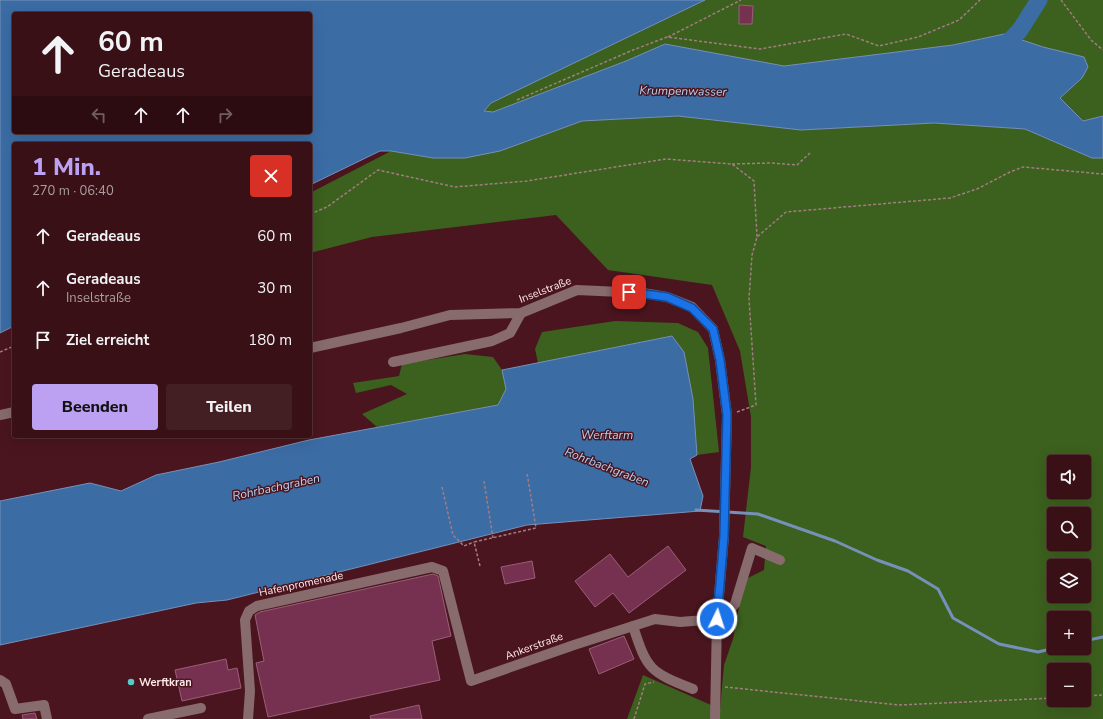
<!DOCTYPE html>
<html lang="de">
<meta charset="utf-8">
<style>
body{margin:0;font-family:"Nunito Sans",sans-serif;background:#431e23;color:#f1f3f6;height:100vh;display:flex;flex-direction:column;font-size:15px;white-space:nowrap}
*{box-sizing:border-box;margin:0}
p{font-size:13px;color:#ab9da1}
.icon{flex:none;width:22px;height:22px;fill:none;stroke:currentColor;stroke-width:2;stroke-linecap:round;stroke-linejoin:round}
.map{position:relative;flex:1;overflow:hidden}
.drawer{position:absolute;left:12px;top:142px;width:300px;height:296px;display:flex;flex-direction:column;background:#381016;border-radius:4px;box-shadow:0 4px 16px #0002,0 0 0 1px #523035}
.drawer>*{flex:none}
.hud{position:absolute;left:12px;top:12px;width:300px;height:122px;border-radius:4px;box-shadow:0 4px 16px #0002,0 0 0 1px #523035;background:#381016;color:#f1f3f6;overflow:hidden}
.tools{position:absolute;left:1047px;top:455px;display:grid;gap:8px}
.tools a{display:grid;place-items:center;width:44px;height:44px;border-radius:4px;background:#381016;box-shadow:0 4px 16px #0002,0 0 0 1px #523035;font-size:20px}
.pin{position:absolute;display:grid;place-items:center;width:34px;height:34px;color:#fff;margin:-17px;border-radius:8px;box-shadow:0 2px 6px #0006}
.me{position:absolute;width:44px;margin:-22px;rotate:4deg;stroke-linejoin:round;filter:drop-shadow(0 0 3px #0008)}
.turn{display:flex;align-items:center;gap:14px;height:84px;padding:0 20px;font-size:18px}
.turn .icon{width:52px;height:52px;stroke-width:2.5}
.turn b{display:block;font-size:28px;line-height:34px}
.lanes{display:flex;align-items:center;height:38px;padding:0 20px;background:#0003;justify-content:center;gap:20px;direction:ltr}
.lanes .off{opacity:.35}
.round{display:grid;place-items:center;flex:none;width:42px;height:42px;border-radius:4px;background:#431e23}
.headline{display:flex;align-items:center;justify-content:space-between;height:68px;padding:0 20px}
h1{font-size:24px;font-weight:800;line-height:30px;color:#bca0f2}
.cta{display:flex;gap:8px;margin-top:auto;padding:8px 20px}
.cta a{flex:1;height:46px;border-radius:4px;background:#bca0f2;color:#111;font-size:16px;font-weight:800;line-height:46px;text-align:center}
.cta a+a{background:#431e23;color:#f1f3f6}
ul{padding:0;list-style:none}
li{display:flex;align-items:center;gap:12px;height:52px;padding:0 20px}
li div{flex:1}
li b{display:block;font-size:15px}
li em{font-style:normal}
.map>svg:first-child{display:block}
.forest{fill:#3c601e;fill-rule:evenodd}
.water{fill:#3b6ca4;stroke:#7691b9;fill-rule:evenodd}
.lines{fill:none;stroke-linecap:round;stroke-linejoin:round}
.stream{stroke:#7691b9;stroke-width:3}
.river{stroke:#3b6ca4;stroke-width:17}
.building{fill:#763151;stroke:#995f77}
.path{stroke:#a37d82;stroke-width:1.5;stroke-dasharray:3 2;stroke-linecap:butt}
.minor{stroke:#876b6d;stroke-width:10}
.route-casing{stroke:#114b97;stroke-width:10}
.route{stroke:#1a73e8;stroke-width:7}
.poi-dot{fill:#53cdcb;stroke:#4a151e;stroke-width:1.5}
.labels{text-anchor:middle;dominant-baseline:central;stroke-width:3;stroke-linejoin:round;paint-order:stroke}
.street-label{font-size:11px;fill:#fee8e9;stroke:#4a151e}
.poi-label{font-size:11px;font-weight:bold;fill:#fee8e9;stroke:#4a151e;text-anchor:start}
.water-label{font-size:12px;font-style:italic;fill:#b7d2f2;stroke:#4a151e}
</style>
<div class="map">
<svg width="1103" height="719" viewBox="0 0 1103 719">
<rect width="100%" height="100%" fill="#4a151e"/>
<g class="forest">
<polygon points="705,0 1103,0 1103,116 1083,121 1060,98 1082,78 1043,47 1004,34 953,45 784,66 665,44 626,61 493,112 484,111 491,103 520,88"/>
<path d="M678,116l123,14 133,-7 91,6 67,29h11v561h-476l16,-44 77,34 4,-44 9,-26 11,-59 20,-10 2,-24 -23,-9 8,-70v-50l-11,-66 -28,-66 -104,-15 -52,-55 -184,22 -62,16v-60l81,-42 42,7 68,-8 81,-29zM1054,462h30v30h-30zM1054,514h30v30h-30zM1054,566h30v30h-30zM1054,618h30v30h-30zM1054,670h30v30h-30z"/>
<polygon points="615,321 678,323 698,332 708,348 719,452 697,455 693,399 684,352 672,336 538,363 535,349 542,332"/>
<polygon points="465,354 493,357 502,370 506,389 498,405 377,427 362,414 407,394 391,385 356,393 353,383 399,376 402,364"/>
</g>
<g class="water">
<path d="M0,0h705l-185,89 -29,14 -7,8 9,1 133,-51 39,-17 119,22 169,-21 51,-11 39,13 41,10 4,10 -6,11 -22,20 23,23 20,-5v42h-11l-67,-29 -91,-6 -133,7 -123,-14 -96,5 -82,30 -35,7h-32l-42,-7h-11l-70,34v-41h-296v182l-14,7zM14,14h296v118h-296z"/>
<polygon points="672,336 684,352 693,399 697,455 690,459 703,496 700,511 527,525 227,600 196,603 0,645 0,501 90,483 121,491 156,475 219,462 309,440 498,405 506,389 502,370"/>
</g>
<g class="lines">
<g class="stream">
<polyline points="696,510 758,514 835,541 877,560 908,571 938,589 953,618 999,644 1038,652 1055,648"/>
<polyline points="1084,641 1103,637"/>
</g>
<polyline class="river" points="998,53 1020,30 1039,0"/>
</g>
<g class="building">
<polygon points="739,5 753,6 752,24 739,24"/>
<polygon points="668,546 686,570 629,613 613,593 595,607 575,581 610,554 628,577"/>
<polygon points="532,561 535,578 505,584 501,567"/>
<polygon points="433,574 438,576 451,636 432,641 440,680 268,717 256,663 264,661 255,615 260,612"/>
<polygon points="624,636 634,659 599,674 589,649"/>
<polygon points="226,659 228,670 237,668 241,688 182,701 175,670"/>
<polygon points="419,705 422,719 371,719 370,716"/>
<polygon points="35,713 37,719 23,719 22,715"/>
</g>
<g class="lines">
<g class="path">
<polyline points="1061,0 1091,40 1103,50"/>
<polyline points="668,37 741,0"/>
<polyline points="517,100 633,50 667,37 760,49 846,34 879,46 918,37 959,20 980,0"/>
<polyline points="732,164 771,163 797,165 810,153"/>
<polyline points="310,214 327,207 378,170 455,187 527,181 666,159 732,164 754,181 757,237"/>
<polyline points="0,352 14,346"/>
<polyline points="737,412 756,405 749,299 752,255 757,237 786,212 950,198 977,189 1010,172 1023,167 1103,174"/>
<polyline points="484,481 493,538"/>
<polyline points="442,487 453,535 464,546 474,542"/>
<polyline points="480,566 474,542 536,528 527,473"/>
<polyline points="725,687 899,705 1054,698"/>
<polyline points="1084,696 1103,695"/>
<polyline points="634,719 645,684 654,682"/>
</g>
<g class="minor">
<polyline points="310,348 401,328 450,315 521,313 577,290 643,293 667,297 692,307 713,329 720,360 727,415 724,536 717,619 715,719"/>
<polyline points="393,362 492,341 510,333 521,313"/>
<polyline points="0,415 14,412"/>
<path d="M633,626c14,44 17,46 60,63"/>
<polyline points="0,680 6,684 15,709 44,705 47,719"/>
<polyline points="148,719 201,708"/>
<polyline points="248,719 250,691 245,620 249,611 257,606 432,567 443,571 471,681 574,645 655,619 680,622 717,619 727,614 735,604 752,548 780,560"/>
</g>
</g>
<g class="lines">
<g class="route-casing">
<polyline id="route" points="629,292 667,297 692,308 713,329 720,360 727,415 724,536 717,619"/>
</g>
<use href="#route" class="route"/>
</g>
<circle class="poi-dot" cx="131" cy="682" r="4"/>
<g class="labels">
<g class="street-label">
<text transform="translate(545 290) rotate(-21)">Inselstraße</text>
<text transform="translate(301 584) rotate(-12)">Hafenpromenade</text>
<text transform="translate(534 646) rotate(-20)">Ankerstraße</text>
</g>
<g class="poi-label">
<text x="139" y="682">Werftkran</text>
</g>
<g class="water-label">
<text transform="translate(683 91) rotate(1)">Krumpenwasser</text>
<text x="607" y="435">Werftarm</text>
<text transform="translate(607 467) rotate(21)">Rohrbachgraben</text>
<text transform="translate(276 487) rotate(-12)">Rohrbachgraben</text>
</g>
</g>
</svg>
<div class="tools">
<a><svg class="icon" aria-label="sound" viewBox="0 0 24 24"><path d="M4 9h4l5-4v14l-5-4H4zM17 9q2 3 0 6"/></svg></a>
<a><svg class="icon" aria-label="search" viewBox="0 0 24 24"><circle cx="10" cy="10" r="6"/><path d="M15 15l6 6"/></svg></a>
<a><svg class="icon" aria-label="layers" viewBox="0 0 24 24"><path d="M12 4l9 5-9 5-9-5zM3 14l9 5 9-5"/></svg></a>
<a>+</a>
<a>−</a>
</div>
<div class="pin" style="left:629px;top:292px;background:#d93025"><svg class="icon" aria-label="arrive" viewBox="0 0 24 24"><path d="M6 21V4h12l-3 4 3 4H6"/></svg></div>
<svg class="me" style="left:717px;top:619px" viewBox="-20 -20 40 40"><circle r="17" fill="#1a73e8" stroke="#fff" stroke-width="3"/><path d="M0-11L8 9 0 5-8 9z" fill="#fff"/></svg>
<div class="hud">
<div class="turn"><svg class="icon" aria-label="ahead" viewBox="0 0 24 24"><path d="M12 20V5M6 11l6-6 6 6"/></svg><div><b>60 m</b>Geradeaus</div></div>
<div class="lanes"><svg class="icon off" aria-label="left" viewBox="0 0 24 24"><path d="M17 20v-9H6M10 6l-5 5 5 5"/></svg><svg class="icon" aria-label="ahead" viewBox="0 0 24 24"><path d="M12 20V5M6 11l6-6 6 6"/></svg><svg class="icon" aria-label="ahead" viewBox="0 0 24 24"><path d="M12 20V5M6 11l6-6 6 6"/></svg><svg class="icon off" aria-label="right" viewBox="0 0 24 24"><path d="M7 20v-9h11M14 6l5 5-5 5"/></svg></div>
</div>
<section class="drawer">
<div class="headline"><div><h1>1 Min.</h1><p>270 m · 06:40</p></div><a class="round" style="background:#d93025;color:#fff"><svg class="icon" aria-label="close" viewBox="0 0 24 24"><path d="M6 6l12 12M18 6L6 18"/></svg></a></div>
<ul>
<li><svg class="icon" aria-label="ahead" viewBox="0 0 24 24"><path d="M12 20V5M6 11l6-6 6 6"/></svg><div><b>Geradeaus</b></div><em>60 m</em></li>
<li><svg class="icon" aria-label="ahead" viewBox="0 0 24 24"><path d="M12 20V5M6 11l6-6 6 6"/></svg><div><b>Geradeaus</b><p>Inselstraße</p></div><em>30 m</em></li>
<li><svg class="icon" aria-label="arrive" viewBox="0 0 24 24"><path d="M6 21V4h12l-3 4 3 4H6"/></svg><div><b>Ziel erreicht</b></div><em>180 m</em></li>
</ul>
<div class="cta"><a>Beenden</a><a>Teilen</a></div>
</section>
</div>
